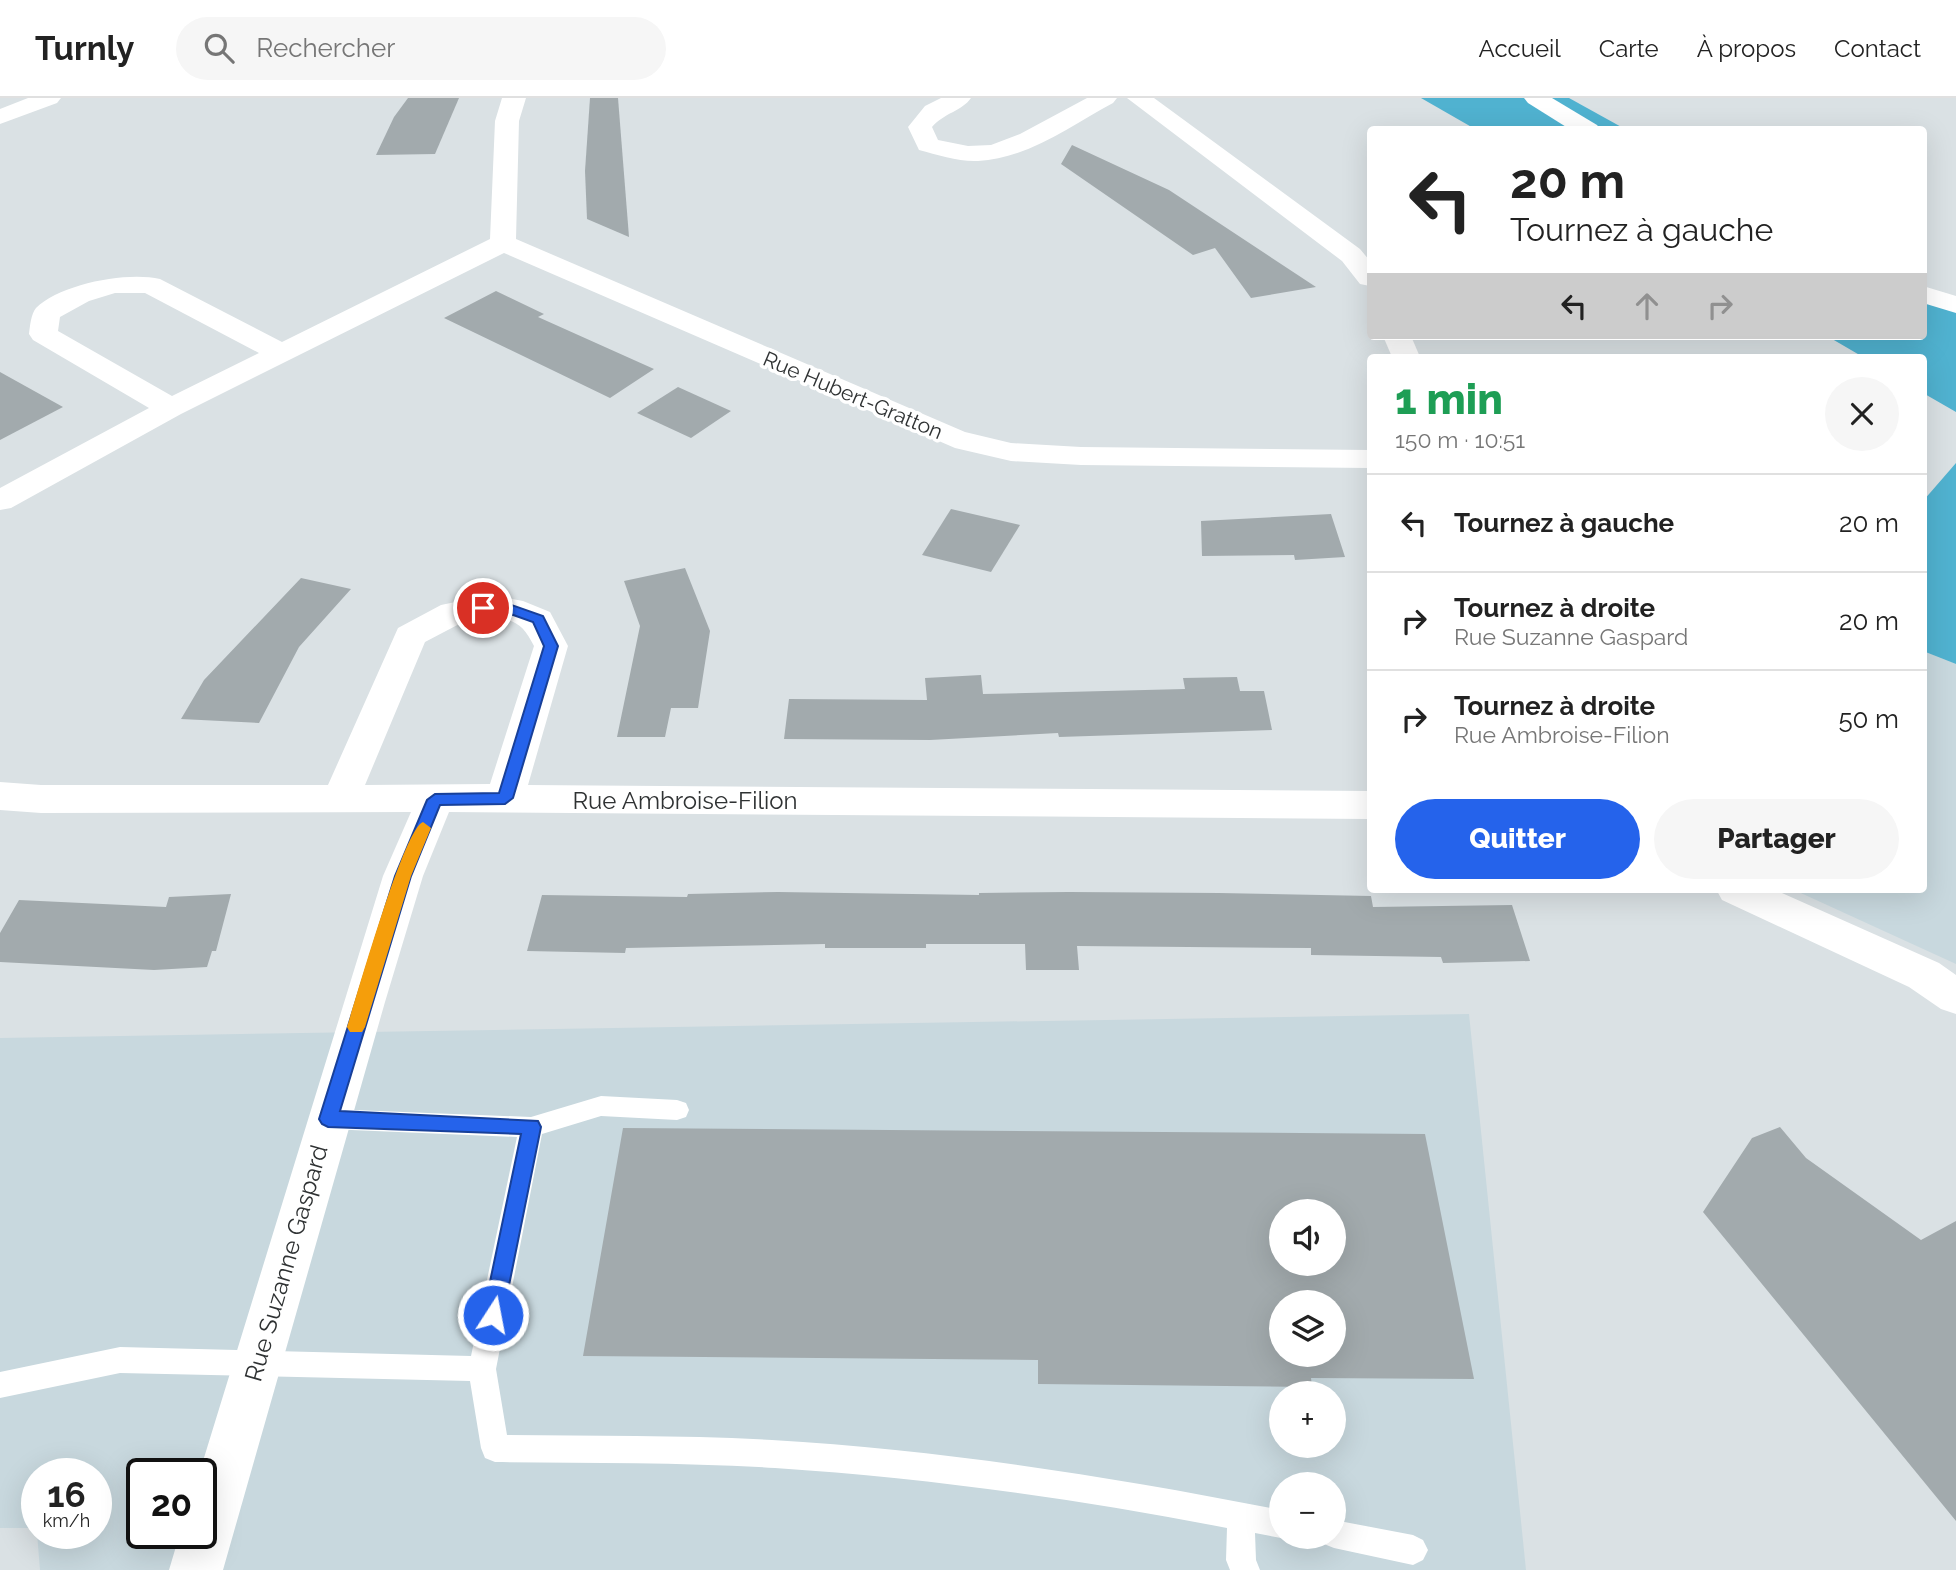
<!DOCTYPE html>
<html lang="fr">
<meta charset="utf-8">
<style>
body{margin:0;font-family:Raleway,sans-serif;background:#f6f6f6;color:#222;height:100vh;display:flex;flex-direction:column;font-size:26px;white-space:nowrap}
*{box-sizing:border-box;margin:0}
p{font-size:23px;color:#767676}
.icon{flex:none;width:38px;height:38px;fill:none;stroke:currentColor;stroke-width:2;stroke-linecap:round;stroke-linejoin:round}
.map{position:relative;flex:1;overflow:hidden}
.sheet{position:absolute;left:1367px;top:256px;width:560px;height:539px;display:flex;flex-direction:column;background:#fff;border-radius:7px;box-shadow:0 7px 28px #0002}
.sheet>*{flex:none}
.top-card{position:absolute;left:1367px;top:28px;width:560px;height:214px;border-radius:7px;box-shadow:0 7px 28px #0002;background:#fff;color:#222;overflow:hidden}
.buttons{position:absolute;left:1269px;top:1101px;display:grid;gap:14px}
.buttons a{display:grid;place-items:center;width:77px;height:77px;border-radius:50%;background:#fff;box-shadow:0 7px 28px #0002;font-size:35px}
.speed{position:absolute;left:21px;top:1360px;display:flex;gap:14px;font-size:35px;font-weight:700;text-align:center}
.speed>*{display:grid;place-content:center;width:91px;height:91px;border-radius:50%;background:#fff;box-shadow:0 7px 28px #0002;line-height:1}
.speed small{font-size:18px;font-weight:400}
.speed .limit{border:4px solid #111;border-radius:10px;background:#fff;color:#111}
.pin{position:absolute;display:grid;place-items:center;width:60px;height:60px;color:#fff;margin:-30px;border:4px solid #fff;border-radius:50%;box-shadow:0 2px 7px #0007}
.me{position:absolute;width:77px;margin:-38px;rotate:11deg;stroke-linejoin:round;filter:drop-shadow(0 0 5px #0008)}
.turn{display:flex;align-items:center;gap:24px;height:147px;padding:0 28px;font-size:32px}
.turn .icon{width:91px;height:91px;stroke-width:2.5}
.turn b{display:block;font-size:49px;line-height:60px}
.lanes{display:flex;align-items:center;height:66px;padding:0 28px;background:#0003;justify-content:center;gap:35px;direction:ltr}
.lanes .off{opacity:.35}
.round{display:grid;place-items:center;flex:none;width:74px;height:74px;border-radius:37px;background:#f6f6f6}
.head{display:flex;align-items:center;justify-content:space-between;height:119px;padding:0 28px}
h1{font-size:42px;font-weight:800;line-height:52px;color:#1e9e55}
.cta{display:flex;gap:14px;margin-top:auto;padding:14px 28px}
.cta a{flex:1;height:80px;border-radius:42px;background:#2563eb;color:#fff;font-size:28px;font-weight:800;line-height:80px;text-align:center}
.cta a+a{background:#f6f6f6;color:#222}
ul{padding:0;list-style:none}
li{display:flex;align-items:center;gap:21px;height:98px;padding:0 28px;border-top:2px solid #e0e0e0}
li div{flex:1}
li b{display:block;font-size:26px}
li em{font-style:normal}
header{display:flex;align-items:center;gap:42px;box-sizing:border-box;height:98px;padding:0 35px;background:#fff;border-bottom:2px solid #e0e0e0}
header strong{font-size:33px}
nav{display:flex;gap:38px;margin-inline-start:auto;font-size:24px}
.search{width:490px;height:63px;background:#f6f6f6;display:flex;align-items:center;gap:18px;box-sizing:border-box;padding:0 24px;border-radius:38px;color:#767676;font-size:26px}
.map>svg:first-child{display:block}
.built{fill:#c8d8de;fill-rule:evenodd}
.forest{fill:#50b2d0}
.building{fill:#a2aaad;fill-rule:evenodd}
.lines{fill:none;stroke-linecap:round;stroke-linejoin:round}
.lane{fill:#fff;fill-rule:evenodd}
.street{fill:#fff;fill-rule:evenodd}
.route{fill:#2563eb;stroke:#184099;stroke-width:2}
.slow{fill:#f59e0b}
.labels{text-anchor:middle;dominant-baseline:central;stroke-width:7;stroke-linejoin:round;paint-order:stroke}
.far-street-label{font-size:21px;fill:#2f3233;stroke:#fff}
.street-label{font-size:24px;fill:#2f3233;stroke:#fff}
</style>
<header>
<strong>Turnly</strong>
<div class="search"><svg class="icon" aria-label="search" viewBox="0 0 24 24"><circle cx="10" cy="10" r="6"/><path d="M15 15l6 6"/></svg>Rechercher</div>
<nav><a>Accueil</a><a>Carte</a><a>À propos</a><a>Contact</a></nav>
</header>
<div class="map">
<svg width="1956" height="1472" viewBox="0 0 1956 1472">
<rect width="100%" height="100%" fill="#dae1e4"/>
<g class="built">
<polygon points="1923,553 1956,566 1956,866 1792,791 1923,791"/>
<path d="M1469,916l57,556h-1486l-3,-37h59v-59h-59v54h-37v-490zM1281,1113h53v53h-53zM1281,1204h53v52h-53zM1281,1295h53v53h-53zM142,1376h59v59h-59zM1281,1386h53v52h-53z"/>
</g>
<g class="forest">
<polygon points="1421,0 1569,0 1625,31 1475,31"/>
<polygon points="1923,196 1956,206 1956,314 1923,295 1923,259 1863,259 1827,238 1923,238"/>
<polygon points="1956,365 1956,566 1923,553 1923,403"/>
</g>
<g class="building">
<polygon points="408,0 459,0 435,56 376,57 394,19"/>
<polygon points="590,0 618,0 629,139 587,121 585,73"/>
<polygon points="1072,47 1169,92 1316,189 1251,200 1215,150 1193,157 1061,66"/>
<polygon points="496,193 544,216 538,219 654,271 610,300 444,220"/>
<polygon points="0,274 63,309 0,342"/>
<polygon points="678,289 731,313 691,340 637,315"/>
<polygon points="951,411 1020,427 991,474 922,457"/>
<polygon points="1331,416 1345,459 1295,462 1294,457 1202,458 1201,423"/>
<polygon points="685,470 710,533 698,610 671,610 665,639 617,639 640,528 624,483"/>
<polygon points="301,480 351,491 299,549 259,625 181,621 204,582"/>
<polygon points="981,577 983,596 1185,591 1183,580 1237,579 1240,593 1264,593 1272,632 1059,639 1058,635 930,642 784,641 789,601 927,602 925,580"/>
<polygon points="778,794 979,797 979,795 1069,794 1219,795 1371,798 1373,809 1512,807 1530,863 1443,865 1441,859 1311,857 1311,850 1077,848 1079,872 1026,872 1025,846 926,846 926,850 825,850 825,846 626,850 625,855 527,853 542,797 687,799 688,796"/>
<polygon points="231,796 216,853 212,853 207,869 154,872 0,864 0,835 19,802 166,809 169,799"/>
<polygon points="1780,1029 1806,1060 1921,1142 1956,1123 1956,1423 1703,1114 1752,1040"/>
<path d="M623,1030l802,6 49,245 -163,-1 1,9 -274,-3v-24l-455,-4zM1281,1113h53v53h-53zM1281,1204h53v52h-53z"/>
</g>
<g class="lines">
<g class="lane">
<path d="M601,998l76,4 9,3 3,7 -3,7 -9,3 -76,-4 -59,18 -46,235 11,66c88,1 176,0 265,5 171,10 341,37 509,70v26h5l-5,2 -26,-5 1,27 4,10h-30l-4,-10 1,-32c-149,-29 -300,-50 -452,-60 -93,-6 -187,-5 -280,-6l-10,-4 -4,-10 -11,-67 -350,-8 -120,25v-26l120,-25 351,9 46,-219 -189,-8 -9,-3 -3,-7 3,-7 9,-3 203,8z"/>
<polygon points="1334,1422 1413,1437 1423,1442 1428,1452 1423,1462 1413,1467 1334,1450 1324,1446 1321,1438 1334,1438"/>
</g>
<g class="street">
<polygon points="28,0 61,0 57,5 0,26 0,11"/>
<path d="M502,0h24l-7,23 -3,118 449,193 46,11 70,4 289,3v18l-289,-3 -70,-4 -56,-13 -451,-195 -323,161 -170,94 -11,2v-22l149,-80 -116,-68 -4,-6c1,-8 2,-20 7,-26 24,-24 91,-37 124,-29l122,63 208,-103 5,-118zM115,195h30l114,60 -87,43 -114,-65 2,-14 29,-16z"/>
<path d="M941,0h30c-9,13 -27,15 -39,29l6,13 30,6 23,-1 29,-11 67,-36h30l-4,5c-41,22 -86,56 -135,58 -19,1 -40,-6 -59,-11l-11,-23 17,-21z"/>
<polygon points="1127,0 1154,0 1360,151 1370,163 1370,188 1360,186 1342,163"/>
<polygon points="1524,0 1552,0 1597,27 1601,32 1571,32 1528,5"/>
<polygon points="1923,188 1956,198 1956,215 1923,205"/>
<polygon points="1383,238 1411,238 1420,259 1392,259"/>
<path d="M489,497l34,6 27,11 18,34 -40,139 842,6v28l-921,-7 -26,64 -38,126 -162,568h-54l11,-37h21v-59h-2l184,-598 28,-64 -370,1 -41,-3v-28l41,3h287l70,-157 43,-23zM489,519c26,2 34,7 45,29l-44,138 -125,1 60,-143 40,-21z"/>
<polygon points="1716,791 1773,791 1939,865 1956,877 1956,916 1941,911 1909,889 1722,802"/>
</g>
</g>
<polygon class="route" points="503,504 543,518 558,548 513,700 505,706 440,707 411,778 340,1013 538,1023 541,1029 503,1217 500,1223 493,1226 486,1223 483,1217 521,1036 328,1029 322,1026 319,1021 395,778 427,702 435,696 499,695 544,548 533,524 502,513 483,514 476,510 483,505"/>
<path class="slow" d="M423,724l8,6 -20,48 -46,151 -3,5h-12l-3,-5c9,-28 57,-199 76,-205z"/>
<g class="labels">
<g class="far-street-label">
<text transform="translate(853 297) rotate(23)">Rue Hubert-Gratton</text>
</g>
<g class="street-label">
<text x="685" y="702">Rue Ambroise-Filion</text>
<text transform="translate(286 1165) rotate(-74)">Rue Suzanne Gaspard</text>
</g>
</g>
</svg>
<div class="buttons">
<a><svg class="icon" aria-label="sound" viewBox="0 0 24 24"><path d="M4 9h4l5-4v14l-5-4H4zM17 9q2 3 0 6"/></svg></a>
<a><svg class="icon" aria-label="layers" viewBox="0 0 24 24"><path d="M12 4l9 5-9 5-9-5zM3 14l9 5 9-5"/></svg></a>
<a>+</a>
<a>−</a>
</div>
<div class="speed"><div>16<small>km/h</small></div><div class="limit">20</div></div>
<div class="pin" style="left:483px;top:510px;background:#d93025"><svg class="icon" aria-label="arrive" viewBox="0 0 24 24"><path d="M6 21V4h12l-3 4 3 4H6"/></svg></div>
<svg class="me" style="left:493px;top:1217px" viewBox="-20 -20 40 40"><circle r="17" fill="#2563eb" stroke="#fff" stroke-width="3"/><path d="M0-11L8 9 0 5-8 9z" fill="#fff"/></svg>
<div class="top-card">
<div class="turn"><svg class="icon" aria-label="left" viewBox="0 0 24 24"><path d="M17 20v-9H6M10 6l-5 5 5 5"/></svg><div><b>20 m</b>Tournez à gauche</div></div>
<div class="lanes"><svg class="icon" aria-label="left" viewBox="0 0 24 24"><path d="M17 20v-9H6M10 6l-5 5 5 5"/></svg><svg class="icon off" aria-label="ahead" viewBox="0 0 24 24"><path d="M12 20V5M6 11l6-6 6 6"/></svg><svg class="icon off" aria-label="right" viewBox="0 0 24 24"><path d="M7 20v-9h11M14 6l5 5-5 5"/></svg></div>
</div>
<section class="sheet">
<div class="head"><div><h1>1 min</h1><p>150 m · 10:51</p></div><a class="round"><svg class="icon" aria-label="close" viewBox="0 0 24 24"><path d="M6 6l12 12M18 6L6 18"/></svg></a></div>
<ul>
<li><svg class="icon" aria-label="left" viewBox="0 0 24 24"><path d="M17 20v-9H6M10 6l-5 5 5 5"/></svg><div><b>Tournez à gauche</b></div><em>20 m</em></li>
<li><svg class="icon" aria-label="right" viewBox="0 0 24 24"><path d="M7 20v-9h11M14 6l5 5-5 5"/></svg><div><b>Tournez à droite</b><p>Rue Suzanne Gaspard</p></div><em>20 m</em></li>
<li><svg class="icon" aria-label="right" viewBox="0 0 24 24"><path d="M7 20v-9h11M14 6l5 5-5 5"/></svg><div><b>Tournez à droite</b><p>Rue Ambroise-Filion</p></div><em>50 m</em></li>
</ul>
<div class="cta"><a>Quitter</a><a>Partager</a></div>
</section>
</div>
